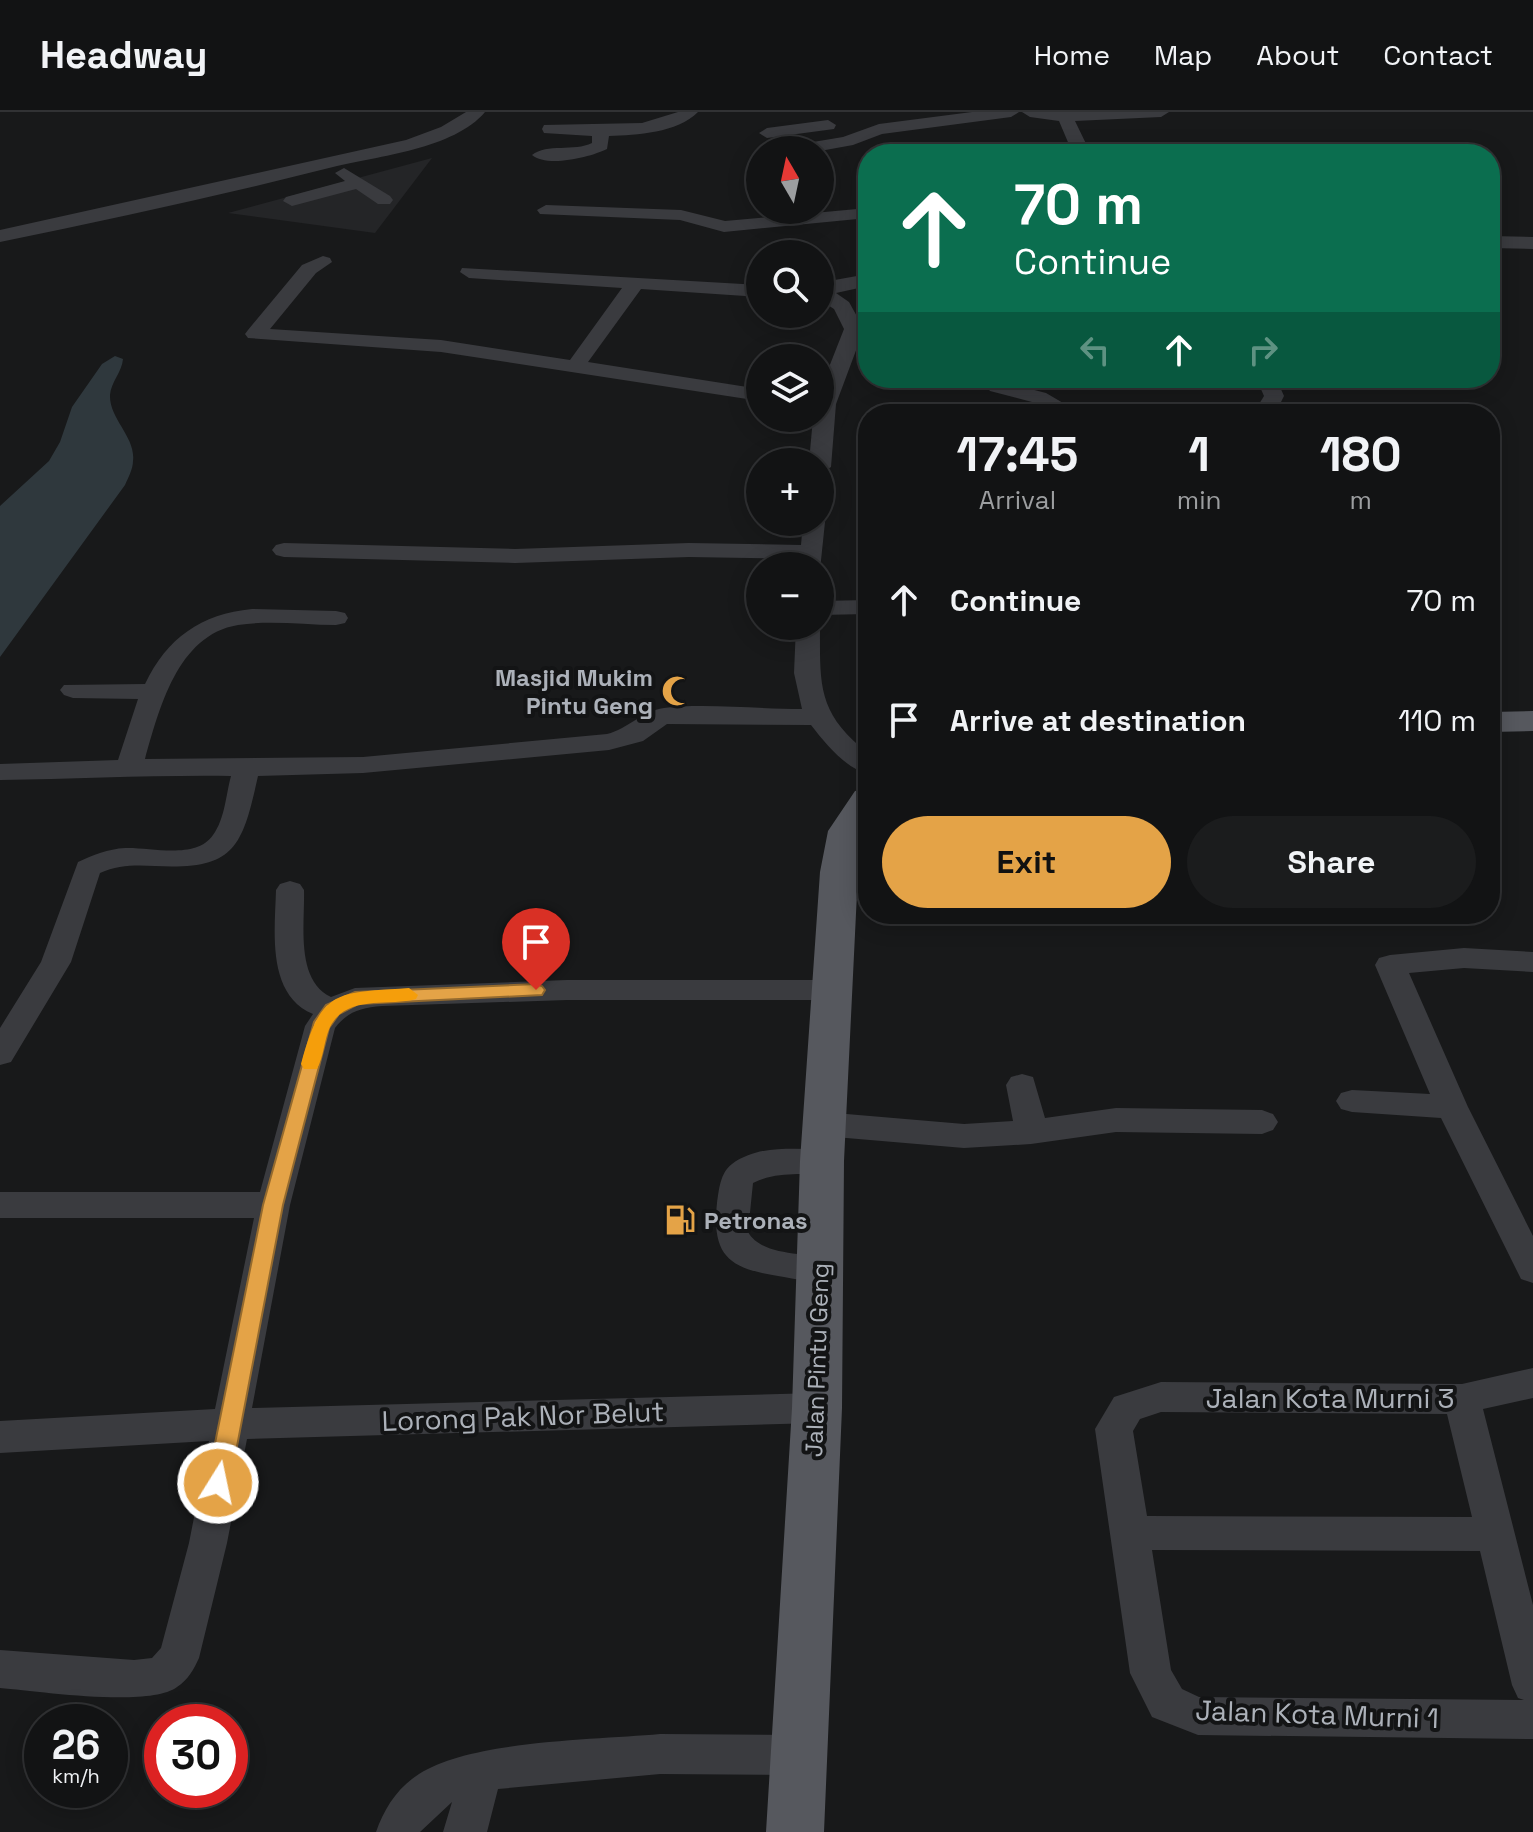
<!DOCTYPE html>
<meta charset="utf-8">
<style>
body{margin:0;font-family:"Space Grotesk",sans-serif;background:#1b1c1d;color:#f1f3f6;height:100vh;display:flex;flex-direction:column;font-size:30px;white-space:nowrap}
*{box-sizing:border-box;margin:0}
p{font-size:26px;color:#9c9ea0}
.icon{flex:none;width:44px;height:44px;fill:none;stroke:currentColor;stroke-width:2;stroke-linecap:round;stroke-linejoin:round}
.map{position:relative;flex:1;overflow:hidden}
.drawer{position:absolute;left:858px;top:292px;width:642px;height:520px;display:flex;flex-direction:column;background:#121314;border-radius:32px;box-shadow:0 4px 20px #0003,0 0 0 2px #313234}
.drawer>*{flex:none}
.hud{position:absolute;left:858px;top:32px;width:642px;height:244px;border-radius:32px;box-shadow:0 4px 20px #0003,0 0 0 2px #313234;background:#0b6e4f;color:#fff;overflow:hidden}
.needle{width:52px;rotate:351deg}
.tools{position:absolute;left:746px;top:24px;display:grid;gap:16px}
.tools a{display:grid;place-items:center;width:88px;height:88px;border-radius:50%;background:#121314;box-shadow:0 4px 20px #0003,0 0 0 2px #313234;font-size:40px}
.speed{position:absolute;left:24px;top:1592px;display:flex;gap:16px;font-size:40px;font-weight:700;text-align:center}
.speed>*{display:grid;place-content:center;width:104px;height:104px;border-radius:50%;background:#121314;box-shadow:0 4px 20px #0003,0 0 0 2px #313234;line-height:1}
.speed small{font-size:20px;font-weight:400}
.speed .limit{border:12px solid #d22;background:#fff;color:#111}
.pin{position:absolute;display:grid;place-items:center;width:68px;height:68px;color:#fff;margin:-82px -34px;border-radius:50% 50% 50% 0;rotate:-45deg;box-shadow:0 0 8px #0007}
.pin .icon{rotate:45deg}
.me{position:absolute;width:88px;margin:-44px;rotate:10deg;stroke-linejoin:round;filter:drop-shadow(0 0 6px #0008)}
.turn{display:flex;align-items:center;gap:28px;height:168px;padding:0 24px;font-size:36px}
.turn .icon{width:104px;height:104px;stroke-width:2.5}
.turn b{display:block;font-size:56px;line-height:68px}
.lanes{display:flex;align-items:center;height:76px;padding:0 24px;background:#0003;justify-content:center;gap:40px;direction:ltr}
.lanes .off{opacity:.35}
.eta{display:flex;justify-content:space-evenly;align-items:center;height:136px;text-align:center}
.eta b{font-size:48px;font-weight:700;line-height:56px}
.cta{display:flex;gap:16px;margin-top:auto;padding:16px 24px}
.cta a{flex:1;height:92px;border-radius:48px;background:#e4a347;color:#111;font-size:32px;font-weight:700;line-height:92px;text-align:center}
.cta a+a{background:#1b1c1d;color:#f1f3f6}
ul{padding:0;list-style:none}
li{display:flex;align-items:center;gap:24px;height:120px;padding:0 24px}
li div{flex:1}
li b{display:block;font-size:30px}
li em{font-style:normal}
header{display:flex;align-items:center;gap:48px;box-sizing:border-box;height:112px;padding:0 40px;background:#121314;border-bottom:2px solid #313234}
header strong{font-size:38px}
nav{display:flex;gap:44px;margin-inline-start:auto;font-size:28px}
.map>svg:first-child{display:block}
.built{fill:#242527}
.water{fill:#2f383d}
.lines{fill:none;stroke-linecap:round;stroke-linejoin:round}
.minor{fill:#3a3b3f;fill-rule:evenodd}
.major{fill:#56585e;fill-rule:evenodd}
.route{fill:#e4a347;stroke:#946a2e;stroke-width:2}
.slow{fill:#f59e0b}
.labels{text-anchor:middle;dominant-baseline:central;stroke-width:8;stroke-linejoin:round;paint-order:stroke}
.poi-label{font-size:24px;font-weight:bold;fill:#acb1b9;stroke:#131415;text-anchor:end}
.street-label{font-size:24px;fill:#acb1b9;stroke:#131415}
.near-street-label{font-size:28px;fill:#acb1b9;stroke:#131415}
</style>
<header>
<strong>Headway</strong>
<nav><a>Home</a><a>Map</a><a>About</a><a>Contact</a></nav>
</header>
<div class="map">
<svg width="1533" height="1720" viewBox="0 0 1533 1720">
<rect width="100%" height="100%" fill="#18191a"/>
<polygon class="built" points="432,46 375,121 228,101"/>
<path class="water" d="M115,244l8,3c-1,13 -12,23 -13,36 -1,24 26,42 23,66 0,8 -5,17 -8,24l-125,172v-151l49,-45 11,-19 12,-35 30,-43z"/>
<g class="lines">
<g class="minor">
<path d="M466,0h19c-31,37 -107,44 -152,55 -110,28 -222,52 -333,75v-12l406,-90 35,-13z"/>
<path d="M678,0h20c-21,21 -61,23 -89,24l-2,13c-16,8 -60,19 -75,6 15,-12 42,-3 60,-12v-7l-48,-3 -2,-4 2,-4 98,-2z"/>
<polygon points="972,0 1019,0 1011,5 882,22 853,33 820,39 786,38 789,34 843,25 879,12"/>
<polygon points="1022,0 1169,0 1161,5 1075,9 1091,42 1073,42 1059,9 1030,5"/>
<polygon points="828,8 836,13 834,17 767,26 759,21 767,16"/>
<polygon points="344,56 390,84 393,88 390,92 378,92 356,77 292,94 283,89 286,85 345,69 335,61"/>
<polygon points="546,93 681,98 725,109 868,96 868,106 724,120 680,108 540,102 537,98"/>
<polygon points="1490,124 1533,125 1533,137 1490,136"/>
<polygon points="323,144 330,146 332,150 316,161 270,217 441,228 570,248 622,176 469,166 460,160 462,156 760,173 760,185 641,177 588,250 760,277 760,289 441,240 248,226 245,222 248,218 302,153"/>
<polygon points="868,162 868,174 836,181 849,190 864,217 836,292 831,355 820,362 820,350 809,350 813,306 820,306 820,278 844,217 834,197 820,188 820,174 829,169"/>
<polygon points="979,266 1000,266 1004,270 1046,281 1082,302 1055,302 1032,290 990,279"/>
<polygon points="1256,266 1276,266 1284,284 1275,302 1253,302 1264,284"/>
<polygon points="820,405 825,410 820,458 820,454 799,454 800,447 689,445 515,451 284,445 276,443 272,438 276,433 284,431 515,437 689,431 801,433 803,410 820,410"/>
<polygon points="868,488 868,502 820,503 820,489"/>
<path d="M252,497l84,2 9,2 3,5 -3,5 -9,2c-32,0 -66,-5 -98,0 -61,10 -79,85 -93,134l218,-2 244,-23c21,-5 35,-23 57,-26 39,-5 96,1 138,1l-8,-36 2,-47h24c0,59 -3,87 48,127v21c-23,-6 -43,-31 -57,-49l-144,-1 -24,17 -34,9 -246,23 -105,3c-16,72 -23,94 -103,90 -20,-1 -37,-1 -55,7l-29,89 -60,100 -11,3v-37l41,-66 37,-100c15,-7 30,-13 47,-14 26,-1 71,12 88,-13 12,-16 13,-41 18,-59 -78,-1 -154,3 -231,4v-16l118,-4 20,-61 -65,-1 -9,-3 -4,-5 4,-5 81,-1c22,-46 56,-70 107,-75z"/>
<path d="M290,769l10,3 4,6c1,33 -9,90 27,107l24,-9 212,-8h267l11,3 4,7 -4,7 -11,3h-267l-185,6c-21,2 -34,5 -47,22l-45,177 -38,203 565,-15 13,4 5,11 -5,11 -13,4 -570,16 -20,104 -28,115c-5,11 -11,22 -22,29 -28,21 -139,4 -177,1v-38l134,10 18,-2 9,-10 28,-105 20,-102 -209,12v-32l215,-12 39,-191h-254v-26h260l45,-166 8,-12c-47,-20 -38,-84 -37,-124l4,-6z"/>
<polygon points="1464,836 1533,840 1533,860 1464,856 1409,861 1468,995 1533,1124 1533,1171 1521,1167 1441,1006 1352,1000 1341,997 1336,989 1341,981 1352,978 1430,982 1375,853 1379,846 1390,843"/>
<polygon points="1022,962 1033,965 1045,1006 1116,996 1262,998 1273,1002 1278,1010 1273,1018 1262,1022 1116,1020 1031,1032 964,1036 823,1024 812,1020 807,1012 812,1004 823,1000 964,1012 1013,1009 1006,973 1011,965"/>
<path d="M822,1037l12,3 4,9 -4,9c-29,8 -53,-1 -81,13l-5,49c14,25 60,20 84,28l5,9 -5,9c-16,6 -31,2 -48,-1 -52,-8 -73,-18 -67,-74 2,-13 3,-30 15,-39 26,-19 59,-15 90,-15z"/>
<path d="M1533,1256v30l-50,11 50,196v134l-335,-4 -46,-18 -22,-44 -35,-244 19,-32 47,-15 301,2zM1161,1300l286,2 25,103 -325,-1 -14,-85 7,-12zM1152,1438l328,1 32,134 6,13 6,2 -325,-3 -17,-8 -11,-19z"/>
<path d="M660,1622l139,1 15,6 6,14 -6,14 -15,6 -139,-1 -162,15 -11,43h-44l9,-30 -32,30h-44c8,-23 21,-44 43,-58 52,-34 177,-34 241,-40z"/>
</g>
<g class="major">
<polygon points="1533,599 1533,619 1490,620 1490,600"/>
<polygon points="868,676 868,715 858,760 844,1049 842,1296 824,1720 766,1720 792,1296 800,1049 820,760 828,719 855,679"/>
</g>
</g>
<polygon class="route" points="536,872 542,874 545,878 542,883 358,892 339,902 329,916 283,1093 230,1371 227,1378 218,1381 210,1378 207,1371 263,1093 314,910 326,893 355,880"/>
<path class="slow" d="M409,876l9,7 -2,4c-29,8 -69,-5 -86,28 -6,13 -6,29 -13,42h-13l-3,-5c20,-76 36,-71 108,-76z"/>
<defs>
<g id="mosque-bare" transform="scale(2.4)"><path d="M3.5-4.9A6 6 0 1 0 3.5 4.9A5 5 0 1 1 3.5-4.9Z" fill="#e4a347" stroke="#131415" stroke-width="2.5" paint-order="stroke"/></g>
<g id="fuel-bare" transform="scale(2.4)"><path d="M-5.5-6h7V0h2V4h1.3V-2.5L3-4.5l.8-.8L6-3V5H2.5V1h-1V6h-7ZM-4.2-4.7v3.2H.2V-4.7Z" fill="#e4a347" stroke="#131415" stroke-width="2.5" paint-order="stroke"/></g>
</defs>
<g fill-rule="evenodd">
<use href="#mosque-bare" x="677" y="579"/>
<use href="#fuel-bare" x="680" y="1108"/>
</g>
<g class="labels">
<g class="poi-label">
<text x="653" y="565">Masjid Mukim<tspan x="653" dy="28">Pintu Geng</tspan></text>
<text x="704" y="1108" text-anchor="start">Petronas</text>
</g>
<g class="street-label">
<text transform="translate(817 1248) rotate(-88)">Jalan Pintu Geng</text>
</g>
<g class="near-street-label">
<text x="1330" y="1286">Jalan Kota Murni 3</text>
<text transform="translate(523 1304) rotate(-2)">Lorong Pak Nor Belut</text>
<text transform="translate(1317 1602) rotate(2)">Jalan Kota Murni 1</text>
</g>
</g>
</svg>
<div class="tools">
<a><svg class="needle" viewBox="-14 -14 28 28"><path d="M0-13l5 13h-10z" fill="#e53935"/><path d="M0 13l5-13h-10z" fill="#9c9ea0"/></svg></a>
<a><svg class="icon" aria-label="search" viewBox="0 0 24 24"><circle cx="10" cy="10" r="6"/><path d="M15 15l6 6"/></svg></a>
<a><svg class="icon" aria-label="layers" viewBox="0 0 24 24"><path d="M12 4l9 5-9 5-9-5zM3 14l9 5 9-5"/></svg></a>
<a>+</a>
<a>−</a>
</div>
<div class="speed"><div>26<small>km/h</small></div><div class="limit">30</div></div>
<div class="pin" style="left:536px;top:878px;background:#d93025"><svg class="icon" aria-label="arrive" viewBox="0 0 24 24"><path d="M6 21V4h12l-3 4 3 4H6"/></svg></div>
<svg class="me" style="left:218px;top:1371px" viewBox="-20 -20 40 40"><circle r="17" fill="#e4a347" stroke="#fff" stroke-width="3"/><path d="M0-11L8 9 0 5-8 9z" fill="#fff"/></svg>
<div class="hud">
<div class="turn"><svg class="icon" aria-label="ahead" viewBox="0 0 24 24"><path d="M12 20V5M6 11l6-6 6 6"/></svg><div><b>70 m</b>Continue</div></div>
<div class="lanes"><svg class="icon off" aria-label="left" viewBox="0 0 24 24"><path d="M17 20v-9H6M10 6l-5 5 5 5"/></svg><svg class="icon" aria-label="ahead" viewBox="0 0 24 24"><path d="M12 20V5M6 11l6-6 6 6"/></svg><svg class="icon off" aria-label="right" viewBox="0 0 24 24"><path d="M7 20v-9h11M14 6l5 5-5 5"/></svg></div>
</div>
<section class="drawer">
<div class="eta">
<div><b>17:45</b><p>Arrival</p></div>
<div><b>1</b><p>min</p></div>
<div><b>180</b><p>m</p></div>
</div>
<ul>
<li><svg class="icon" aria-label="ahead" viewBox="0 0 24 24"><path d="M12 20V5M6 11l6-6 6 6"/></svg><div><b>Continue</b></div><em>70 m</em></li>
<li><svg class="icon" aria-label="arrive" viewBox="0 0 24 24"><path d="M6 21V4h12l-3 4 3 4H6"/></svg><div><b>Arrive at destination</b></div><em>110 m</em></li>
</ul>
<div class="cta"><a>Exit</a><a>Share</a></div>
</section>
</div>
